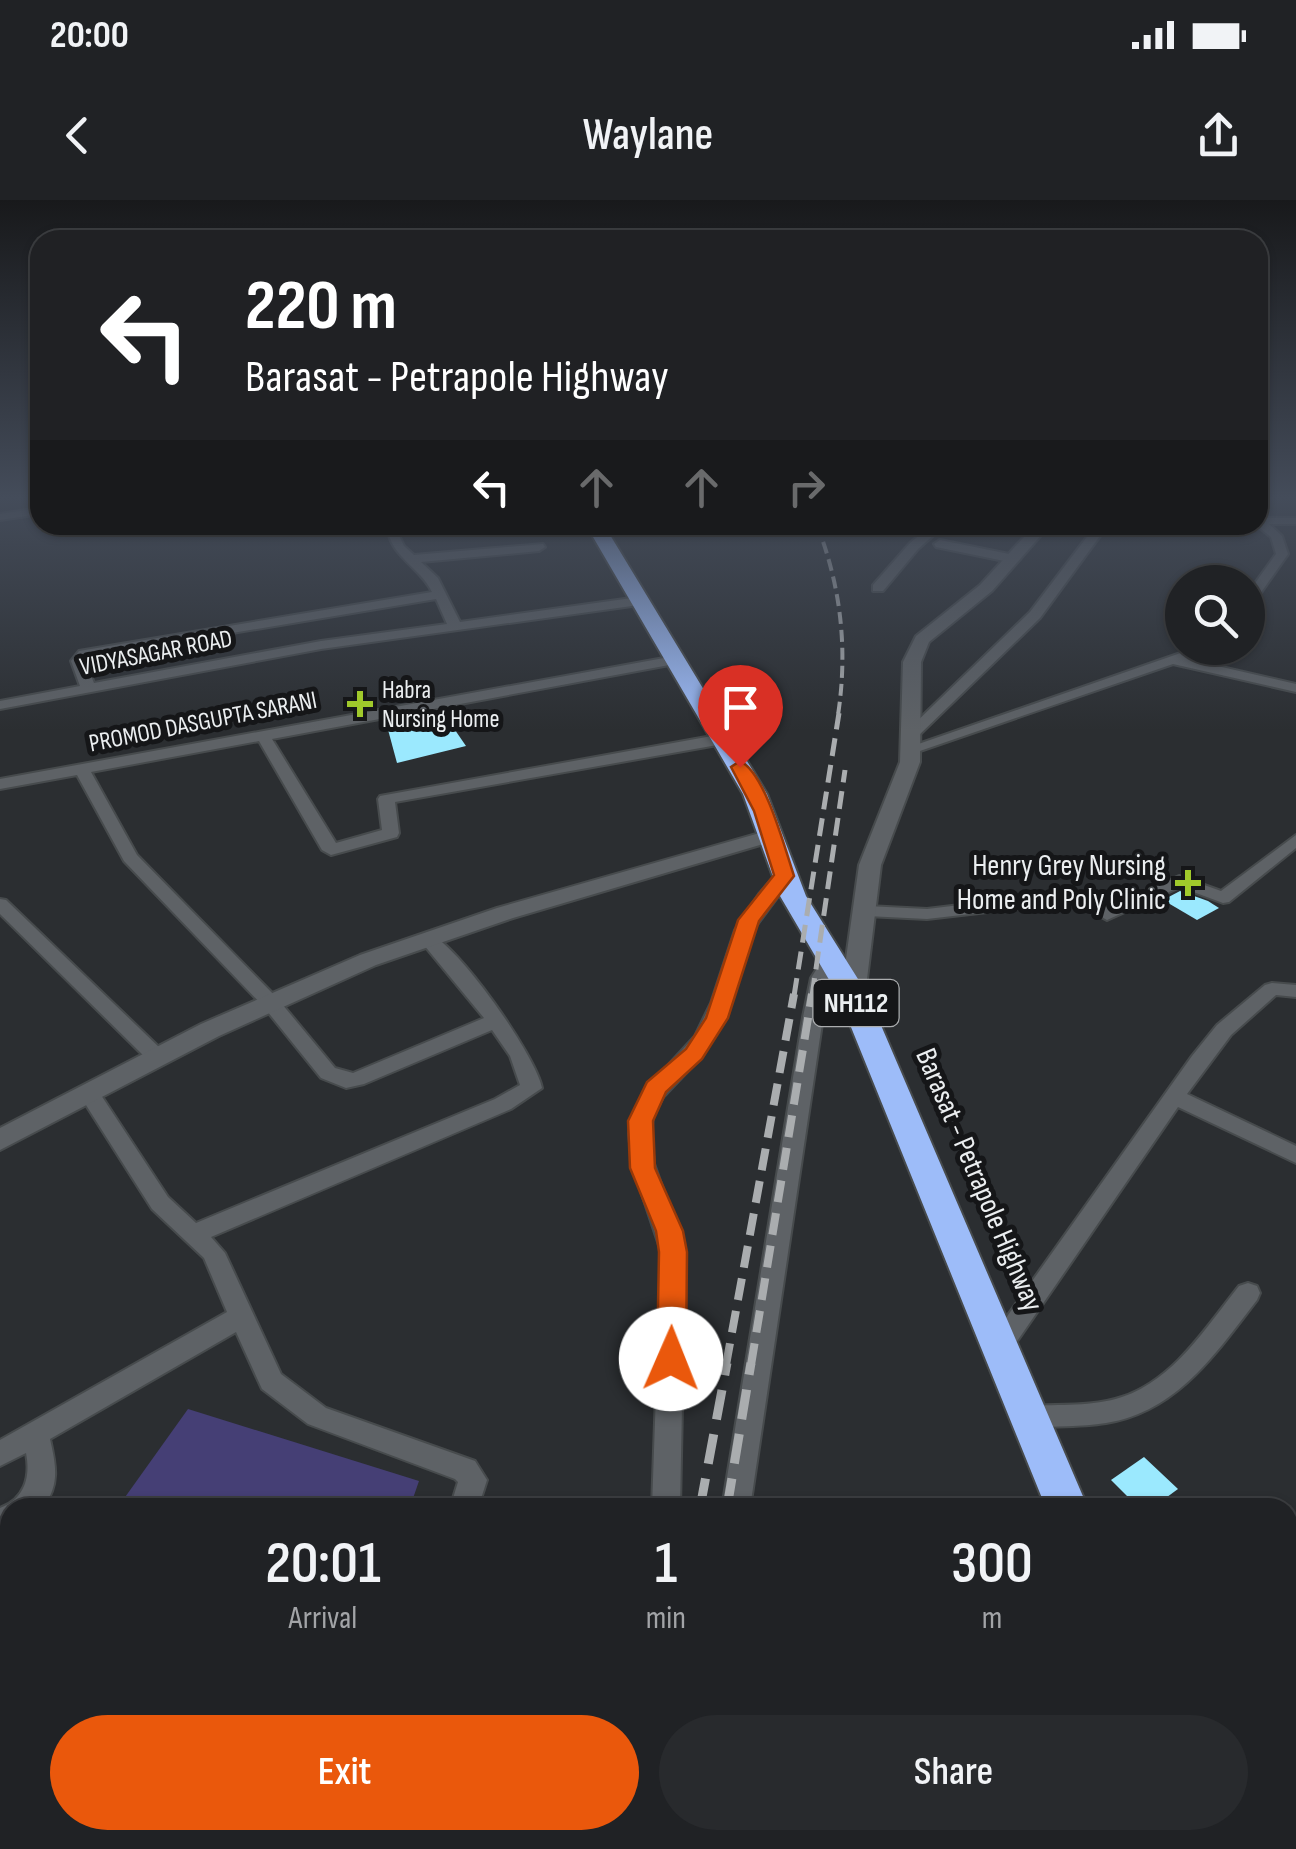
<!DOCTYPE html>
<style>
body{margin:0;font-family:"Sofia Sans Condensed",sans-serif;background:#282a2d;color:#f1f3f6;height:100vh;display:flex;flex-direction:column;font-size:38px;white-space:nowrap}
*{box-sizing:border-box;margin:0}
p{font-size:32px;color:#a2a4a7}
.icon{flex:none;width:55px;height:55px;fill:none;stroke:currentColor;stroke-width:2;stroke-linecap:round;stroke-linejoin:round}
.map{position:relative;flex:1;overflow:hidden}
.panel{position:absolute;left:0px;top:1298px;width:1298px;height:352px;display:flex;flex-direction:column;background:#202225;border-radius:30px 30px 0 0;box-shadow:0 2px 8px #0004,0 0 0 2px #3d3f42}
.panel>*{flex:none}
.banner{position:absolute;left:30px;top:30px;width:1238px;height:305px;border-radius:30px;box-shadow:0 2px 8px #0004,0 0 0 2px #3d3f42;background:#202124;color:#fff;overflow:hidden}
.fabs{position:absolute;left:1165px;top:365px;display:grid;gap:20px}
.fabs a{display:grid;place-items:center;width:100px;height:100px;border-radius:50%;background:#202225;box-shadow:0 2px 8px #0004,0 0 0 2px #3d3f42;font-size:50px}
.pin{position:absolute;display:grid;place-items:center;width:85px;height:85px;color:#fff;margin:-102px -42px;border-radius:50% 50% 50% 0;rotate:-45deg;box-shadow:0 0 10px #0007}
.pin .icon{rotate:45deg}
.me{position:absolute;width:110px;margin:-55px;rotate:1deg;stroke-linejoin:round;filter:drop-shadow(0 0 8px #0008)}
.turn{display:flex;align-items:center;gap:35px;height:210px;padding:0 50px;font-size:45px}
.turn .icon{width:130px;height:130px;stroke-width:2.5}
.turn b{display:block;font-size:70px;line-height:85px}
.lanes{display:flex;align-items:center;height:95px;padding:0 50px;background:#0003;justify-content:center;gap:50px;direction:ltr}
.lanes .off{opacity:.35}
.eta{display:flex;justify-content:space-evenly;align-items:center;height:170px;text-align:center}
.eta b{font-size:60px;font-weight:600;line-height:70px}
.action{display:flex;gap:20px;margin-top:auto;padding:20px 50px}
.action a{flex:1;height:115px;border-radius:60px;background:#ea580c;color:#fff;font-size:40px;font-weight:600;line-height:115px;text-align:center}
.action a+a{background:#282a2d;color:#f1f3f6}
.status{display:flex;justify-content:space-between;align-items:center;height:70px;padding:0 50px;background:#202225;direction:ltr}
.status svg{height:28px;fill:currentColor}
header{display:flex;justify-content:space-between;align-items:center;height:130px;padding:0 50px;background:#202225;font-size:45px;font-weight:600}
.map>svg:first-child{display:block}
.green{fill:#453f75}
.building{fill:#9be9fe}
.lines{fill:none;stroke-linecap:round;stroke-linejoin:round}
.lane-casing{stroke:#474b4d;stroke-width:19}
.street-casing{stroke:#474b4d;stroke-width:4}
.secondary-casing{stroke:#474b4d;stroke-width:4}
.highway-casing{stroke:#474b4d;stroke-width:4}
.lane{stroke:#5e6266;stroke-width:15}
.street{fill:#5e6266;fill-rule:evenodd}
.secondary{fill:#5e6266;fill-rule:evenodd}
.highway{fill:#9dbcf9;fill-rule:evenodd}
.rail-far3{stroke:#aaadaf;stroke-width:4;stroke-dasharray:12 6;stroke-linecap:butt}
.rail-far2{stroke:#aaadaf;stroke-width:5;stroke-dasharray:18 9;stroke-linecap:butt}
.rail-far1{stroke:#aaadaf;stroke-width:8;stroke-dasharray:22 11;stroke-linecap:butt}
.rail{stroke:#aaadaf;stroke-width:9;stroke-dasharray:30 15;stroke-linecap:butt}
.route{fill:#ea580c;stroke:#983908;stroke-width:2.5}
.poi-dot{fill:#a0c92b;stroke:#151618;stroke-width:4}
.labels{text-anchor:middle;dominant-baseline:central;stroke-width:10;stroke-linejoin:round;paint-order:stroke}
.far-street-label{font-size:25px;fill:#ebeef0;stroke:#151618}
.far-poi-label{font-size:25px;fill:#ebeef0;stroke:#151618;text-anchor:start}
.shield{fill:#151618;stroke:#abadaf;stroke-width:2.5}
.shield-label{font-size:28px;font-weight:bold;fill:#ebeef0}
.poi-label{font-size:30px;fill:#ebeef0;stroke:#151618;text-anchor:end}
.street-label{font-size:30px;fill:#ebeef0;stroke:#151618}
</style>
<div class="status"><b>20:00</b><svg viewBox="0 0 49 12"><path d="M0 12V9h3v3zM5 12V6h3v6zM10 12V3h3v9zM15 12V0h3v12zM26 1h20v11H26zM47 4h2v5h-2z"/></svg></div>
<header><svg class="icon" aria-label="back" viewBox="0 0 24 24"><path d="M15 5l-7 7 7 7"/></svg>Waylane<svg class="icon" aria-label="share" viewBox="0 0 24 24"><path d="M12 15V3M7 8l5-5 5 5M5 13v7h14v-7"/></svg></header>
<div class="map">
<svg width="1296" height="1649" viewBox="0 0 1296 1649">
<rect width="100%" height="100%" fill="#2b2e31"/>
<g class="green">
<polygon points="188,1209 419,1281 410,1307 118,1307"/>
<polygon points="10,1459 10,1640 299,1640 296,1649 0,1649 0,1474"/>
</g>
<g class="building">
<polygon points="442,511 466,546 397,563 387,526"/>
<polygon points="1180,691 1208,701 1219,708 1197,720 1163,700"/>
<polygon points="1144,1257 1178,1289 1152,1308 1139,1308 1111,1280"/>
</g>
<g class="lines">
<g class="lane-casing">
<polyline id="lane" points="679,1649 681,1640"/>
</g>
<g class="street-casing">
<g id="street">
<polygon points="40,308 40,314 0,320 0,314"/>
<polygon points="1258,318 1296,318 1296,324 1269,324 1282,336 1288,354 1253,404 1248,405 1248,393 1276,354 1271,337 1256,325"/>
<polygon points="932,325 945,325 918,349 883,391 873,391 873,385 910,343"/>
<polygon points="1096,325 1108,325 1040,418 918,536 908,536 908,530 1030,412"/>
<path d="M388,329h8l8,17 10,9 129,-11 2,3 -6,4 -118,11 17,16 22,44 179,-25 6,4 -6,4 -318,44 -321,60v-8l80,-15 -9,-25 8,-10 353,-59c-11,-24 -42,-36 -44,-63zM436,399l11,25 -126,17 -227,42 -9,-22 4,-4z"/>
<polygon points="940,340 1014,355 1020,359 1014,363 936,347 934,344"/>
<polygon points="1195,448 1214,448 1187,459 1296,484 1296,492 1173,464 917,552 907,552 904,549"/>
<path d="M675,456l5,1v6l-408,76 64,104 46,-13 -4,-31 2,-3 343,-62 8,5 -8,5 -328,58 4,31 -2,4 -66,18 -9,-5 -63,-109 -168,31 46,83 140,143 58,70 18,5 131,-55 -65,-79 9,-6c29,10 108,123 114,155l-31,21 -300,128 14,16 56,121 45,34 149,53 12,19 -9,28h-28l8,-26 -3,-3 -147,-55 -46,-35 -26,-57 -186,107c6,27 10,45 -7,69h-33v25l-10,4v-29c24,-9 31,-30 26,-55l-26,13v-26l227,-128 -23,-54 -52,-49 -73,-115 4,-5h14l71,108 28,26 299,-124 25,-14 -10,-29 -18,-26 -128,54 -18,4 -25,-10 -58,-72 -139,-145 -47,-86 -77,14v-10z"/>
<polygon points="1296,635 1296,648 1229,702 1223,703 1180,687 1107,720 1074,702 927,719 867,716 858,711 867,706 927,709 1077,691 1108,708 1179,676 1221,691"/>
<polygon points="784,671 793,676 753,730 720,828 701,857 663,897 653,917 651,933 654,964 685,1051 680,1308 652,1308 661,1051 632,964 629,933 632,917 648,887 695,836 711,803 735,730 759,694 778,672"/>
<polygon points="0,699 6,700 164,852 167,857 164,862 150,862 0,714"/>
<polygon points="832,754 841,760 831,778 823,817 750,1308 722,1308 803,817 811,778 825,756"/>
<polygon points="1272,783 1296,785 1296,797 1276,795 1231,835 1187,894 1296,946 1296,963 1178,907 1009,1153 1000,1156 991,1153 987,1146 991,1139 1192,856 1217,825 1265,785"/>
<path d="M1248,1083l9,3 3,7 -3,7c-41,53 -80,112 -151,123 -25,4 -51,3 -77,5l-9,-3 -4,-8 4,-8 9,-3c30,-2 64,1 93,-9 52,-17 85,-71 117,-111z"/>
<polygon points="1296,1354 1296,1384 1288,1387 1288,1358"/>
<polygon points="334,1640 368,1640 365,1649 331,1649"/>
<polygon points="580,1640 614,1640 612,1649 578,1649"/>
</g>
</g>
<g class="secondary-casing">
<g id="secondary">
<polygon points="1035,325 1050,325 992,391 929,442 921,462 920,562 881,665 865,795 853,803 844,800 841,795 859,665 900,562 903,462 916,436 980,385"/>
<polygon points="770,630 781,636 777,640 513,718 376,765 219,836 0,950 0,928 201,824 360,755 497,708"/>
</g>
</g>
<g class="highway-casing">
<g id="highway">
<polygon points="586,325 604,325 767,594 806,696 868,795 1088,1308 1046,1308 838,795 780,696 743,594"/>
<polygon points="1179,1640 1230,1640 1233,1649 1183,1649"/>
</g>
</g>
<use href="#lane" class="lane"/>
<use href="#street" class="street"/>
<use href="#secondary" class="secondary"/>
<use href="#highway" class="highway"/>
<path class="rail-far3" d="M817,325c24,62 31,124 21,190"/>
<g class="rail-far2">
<polyline points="794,796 839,513"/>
<polyline points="812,796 845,570"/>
</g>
<g class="rail-far1">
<polyline points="726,1165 794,794"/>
<polyline points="751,1165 812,794"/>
</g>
<g class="rail">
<polyline points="700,1308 727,1163"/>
<polyline points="727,1308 751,1163"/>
<polyline points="638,1649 639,1640"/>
<polyline points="670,1649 672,1640"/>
</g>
</g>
<linearGradient id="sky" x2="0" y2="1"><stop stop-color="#18191b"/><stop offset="0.56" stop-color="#444c5a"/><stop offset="1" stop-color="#444c5a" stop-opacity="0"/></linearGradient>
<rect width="1296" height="531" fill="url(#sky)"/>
<path class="route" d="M740,561c25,11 45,88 54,115l-35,45 -31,97 -26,41 -36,33 -13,29 2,47 28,63 4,21 -1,107 -4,9 -11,3 -10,-3 -4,-9 2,-107 -3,-21 -26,-63 -2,-47 19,-39 39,-33 20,-31 32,-98 36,-45 -20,-64 -23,-44z"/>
<g class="poi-dot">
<path d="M355 489h10v10h10v10h-10v10h-10v-10h-10v-10h10z"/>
<path d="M1183 668h10v10h10v10h-10v10h-10v-10h-10v-10h10z"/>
</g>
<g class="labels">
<g class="far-street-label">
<text transform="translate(156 453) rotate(-11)">VIDYASAGAR ROAD</text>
<text transform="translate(203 522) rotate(-11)">PROMOD DASGUPTA SARANI</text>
</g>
<g class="far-poi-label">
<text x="382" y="490">Habra<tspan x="382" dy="29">Nursing Home</tspan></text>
</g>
<rect class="shield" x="813.5" y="780" width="85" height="46" rx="8"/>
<g class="shield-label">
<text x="856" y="803">NH112</text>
</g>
<g class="poi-label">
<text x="1166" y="666">Henry Grey Nursing<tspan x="1166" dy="34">Home and Poly Clinic</tspan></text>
</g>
<g class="street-label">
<text transform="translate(979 980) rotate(67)">Barasat - Petrapole Highway</text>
</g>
</g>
</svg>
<div class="fabs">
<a><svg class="icon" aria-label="search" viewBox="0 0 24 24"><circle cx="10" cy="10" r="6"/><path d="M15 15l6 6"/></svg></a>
</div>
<div class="pin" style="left:740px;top:567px;background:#d93025"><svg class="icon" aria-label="arrive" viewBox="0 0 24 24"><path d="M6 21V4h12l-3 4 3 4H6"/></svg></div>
<svg class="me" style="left:671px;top:1159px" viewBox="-20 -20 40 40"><circle r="19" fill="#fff"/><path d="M0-13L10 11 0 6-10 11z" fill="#ea580c"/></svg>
<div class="banner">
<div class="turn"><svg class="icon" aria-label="left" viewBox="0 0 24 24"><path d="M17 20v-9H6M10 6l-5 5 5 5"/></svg><div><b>220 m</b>Barasat - Petrapole Highway</div></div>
<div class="lanes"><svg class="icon" aria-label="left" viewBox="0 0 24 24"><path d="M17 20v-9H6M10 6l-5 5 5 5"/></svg><svg class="icon off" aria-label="ahead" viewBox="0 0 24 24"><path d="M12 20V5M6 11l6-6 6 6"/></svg><svg class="icon off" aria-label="ahead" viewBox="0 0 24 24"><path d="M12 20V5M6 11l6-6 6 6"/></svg><svg class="icon off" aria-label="right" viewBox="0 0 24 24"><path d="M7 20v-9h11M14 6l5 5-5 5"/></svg></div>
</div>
<section class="panel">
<div class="eta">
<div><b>20:01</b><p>Arrival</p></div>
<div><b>1</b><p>min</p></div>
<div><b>300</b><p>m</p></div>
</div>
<div class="action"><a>Exit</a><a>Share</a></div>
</section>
</div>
